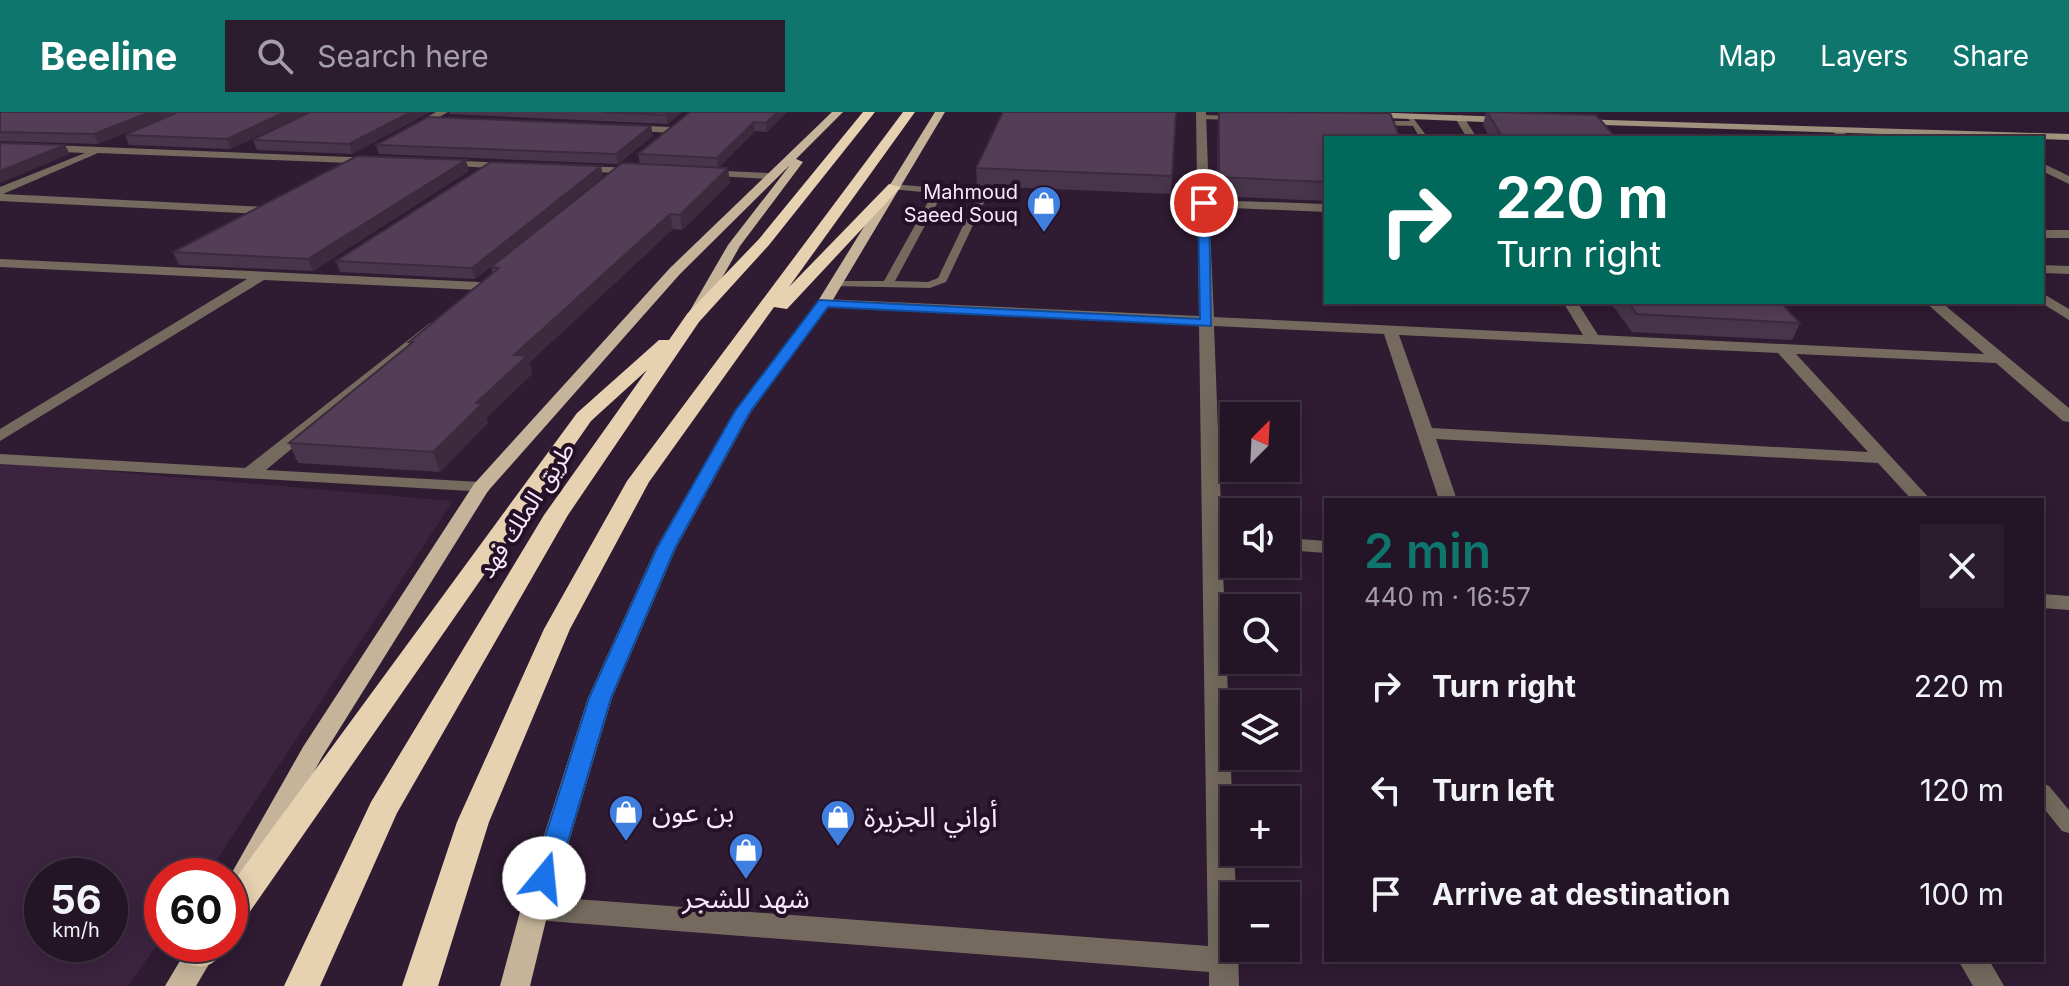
<!DOCTYPE html>
<meta charset="utf-8">
<style>
body{margin:0;font-family:Inter,"Noto Sans Arabic",sans-serif;background:#2b1d2e;color:#f1f3f6;height:100vh;display:flex;flex-direction:column;font-size:30px;white-space:nowrap}
*{box-sizing:border-box;margin:0}
p{font-size:26px;color:#a39ea7}
.icon{flex:none;width:44px;height:44px;fill:none;stroke:currentColor;stroke-width:2;stroke-linecap:round;stroke-linejoin:round}
.map{position:relative;flex:1;overflow:hidden}
.drawer{position:absolute;left:1324px;top:386px;width:720px;height:464px;display:flex;flex-direction:column;background:#231426;border-radius:0px;box-shadow:0 4px 20px #0003,0 0 0 2px #403343}
.drawer>*{flex:none}
.banner{position:absolute;left:1324px;top:24px;width:720px;height:168px;border-radius:0px;box-shadow:0 4px 20px #0003,0 0 0 2px #403343;background:#00695c;color:#fff;overflow:hidden}
.needle{width:52px;rotate:24deg}
.controls{position:absolute;left:1220px;top:290px;display:grid;gap:16px}
.controls a{display:grid;place-items:center;width:80px;height:80px;border-radius:0px;background:#231426;box-shadow:0 4px 20px #0003,0 0 0 2px #403343;font-size:40px}
.speed{position:absolute;left:24px;top:746px;display:flex;gap:16px;font-size:40px;font-weight:700;text-align:center}
.speed>*{display:grid;place-content:center;width:104px;height:104px;border-radius:50%;background:#231426;box-shadow:0 4px 20px #0003,0 0 0 2px #403343;line-height:1}
.speed small{font-size:20px;font-weight:400}
.speed .limit{border:12px solid #d22;background:#fff;color:#111}
.pin{position:absolute;display:grid;place-items:center;width:68px;height:68px;color:#fff;margin:-34px;border:4px solid #fff;border-radius:50%;box-shadow:0 2px 8px #0007}
.me{position:absolute;width:88px;margin:-44px;rotate:17deg;stroke-linejoin:round;filter:drop-shadow(0 0 6px #0008)}
.turn{display:flex;align-items:center;gap:28px;height:168px;padding:0 40px;font-size:36px}
.turn .icon{width:104px;height:104px;stroke-width:2.5}
.turn b{display:block;font-size:56px;line-height:68px}
.round{display:grid;place-items:center;flex:none;width:84px;height:84px;border-radius:0px;background:#2b1d2e}
.overview{display:flex;align-items:center;justify-content:space-between;height:136px;padding:0 40px}
h1{font-size:48px;font-weight:600;line-height:60px;color:#0f766e}
ul{padding:0;list-style:none}
li{display:flex;align-items:center;gap:24px;height:104px;padding:0 40px}
li div{flex:1}
li b{display:block;font-size:30px}
li em{font-style:normal}
header{display:flex;align-items:center;gap:48px;box-sizing:border-box;height:112px;padding:0 40px;background:#0f766e;color:#fff}
header strong{font-size:38px}
nav{display:flex;gap:44px;margin-inline-start:auto;font-size:28px}
.search{width:560px;height:72px;background:#2b1d2e;display:flex;align-items:center;gap:20px;box-sizing:border-box;padding:0 28px;border-radius:0px;color:#a39ea7;font-size:30px}
.map>svg:first-child{display:block}
.built{fill:#3c2440;fill-rule:evenodd}
.lines{fill:none;stroke-linecap:round;stroke-linejoin:round}
.lane{fill:#746b5e;fill-rule:evenodd}
.street{fill:#746b5e;fill-rule:evenodd}
.secondary{fill:#a2947f;fill-rule:evenodd}
.primary{fill:#c5b499;fill-rule:evenodd}
.highway{fill:#e6d1b0;fill-rule:evenodd}
.wall{fill:#48354b}
.shaded-wall{fill:#3b2b3d}
.building{fill:#543e57;stroke:#3b2b3d;stroke-width:2}
.route{fill:#1a73e8;stroke:#114b97;stroke-width:2}
.labels{text-anchor:middle;dominant-baseline:central;stroke-width:8;stroke-linejoin:round;paint-order:stroke}
.far-poi-label{font-size:20px;fill:#f7e9f9;stroke:#251127;text-anchor:end}
.street-label{font-size:24px;fill:#f7e9f9;stroke:#251127}
.near-poi-label{font-size:28px;fill:#f7e9f9;stroke:#251127;text-anchor:start}
</style>
<header>
<strong>Beeline</strong>
<div class="search"><svg class="icon" aria-label="search" viewBox="0 0 24 24"><circle cx="10" cy="10" r="6"/><path d="M15 15l6 6"/></svg>Search here</div>
<nav><a>Map</a><a>Layers</a><a>Share</a></nav>
</header>
<div class="map">
<svg width="2069" height="874" viewBox="0 0 2069 874">
<rect width="100%" height="100%" fill="#2f1b32"/>
<path class="built" d="M0,350l453,39 -247,375h-44v62l-34,48h-128zM42,764h68v68h-68z"/>
<g class="lines">
<g class="lane">
<polygon points="1202,3 1240,4 1244,6 1240,8 1199,7"/>
<polygon points="1411,3 1428,26 1420,26 1413,14 1375,13 1371,11 1375,9 1410,9 1407,5"/>
<path d="M894,72l74,7 17,9 -39,82 -16,6 -98,-2v-4l4,-1h48l49,-88 -42,-4 -2,-2zM942,82l24,3 9,4 -37,77 -10,4 -33,-1z"/>
<polygon points="2042,671 2049,674 2069,698 2069,721 2062,719 2042,694"/>
</g>
<g class="street">
<polygon points="436,0 448,0 415,19 406,17"/>
<path d="M1196,0h10l3,88 117,4v8l-117,-5 5,110 369,18 -20,-33h14l21,33 386,19 -59,-52h16l128,106v14l-6,-1 -67,-58 -200,-9 135,146h-19l-34,-37 -442,-24 21,61h-18l-55,-166 -170,-8 8,207 12,1v12l-12,-1 14,351 -2,52h4l1,38h-30v-14l-674,-52 -10,-4 -4,-8 4,-8 10,-4 673,50 -9,-621 -375,-18 -7,-4 7,-4 375,17zM1399,223l379,18 90,99 -436,-24z"/>
<polygon points="1460,3 1463,4 1477,26 1467,26 1455,6"/>
<polygon points="624,13 672,15 677,18 672,21 620,18"/>
<polygon points="1836,15 1852,26 1840,26 1831,18"/>
<polygon points="0,31 376,46 381,49 376,52 98,41 3,82 267,95 267,101 263,102 0,89 0,75 85,41 0,37"/>
<polygon points="440,48 512,51 517,54 512,57 436,53 435,51"/>
<polygon points="2042,51 2069,64 2069,72 2042,59"/>
<polygon points="576,54 640,56 646,59 640,62 572,59 572,55"/>
<polygon points="703,58 769,61 775,64 769,67 699,63 699,59"/>
<rect x="2042" y="118" width="27" height="8"/>
<polygon points="0,147 479,170 486,174 479,178 264,168 0,329 0,317 247,167 0,155"/>
<polygon points="2042,153 2069,154 2069,162 2042,161"/>
<polygon points="2042,181 2069,197 2069,208 2040,190"/>
<polygon points="430,211 437,215 435,218 266,358 481,370 490,376 488,380 0,352 0,342 245,356"/>
<polygon points="1286,426 1326,429 1326,441 1286,438"/>
<polygon points="2042,482 2069,484 2069,498 2042,496"/>
<polygon points="1958,848 1989,848 2004,874 1973,874"/>
</g>
<g class="secondary">
<polygon points="1365,0 1508,5 1513,8 1508,11 1362,5"/>
<polygon points="1576,7 2069,22 2069,28 1572,12"/>
</g>
<g class="primary">
<polygon points="832,0 843,0 796,47 803,50 740,134 700,205 688,202 728,133 790,53 680,162 488,379 322,645 240,797 230,801 230,764 303,635 474,372 670,156"/>
<polygon points="935,0 945,0 831,191 751,300 676,436 612,586 549,796 530,874 500,874 521,796 588,586 656,436 735,299 818,189"/>
<polygon points="190,832 221,832 196,874 165,874"/>
</g>
<g class="highway">
<polygon points="863,0 875,0 769,133 699,210 568,403 397,701 320,874 284,874 371,690 544,403 647,258 591,309 242,811 230,815 230,774 577,301 659,228 669,228 687,202 759,127"/>
<polygon points="903,0 915,0 789,175 889,72 901,75 787,197 774,195 649,370 570,517 489,710 438,874 402,874 457,710 544,517 627,369"/>
<path d="M188,832h38c-9,18 -17,27 -38,20l-5,-11z"/>
</g>
</g>
<g class="wall">
<polygon points="0,0 177,0 98,32 0,29"/>
<polygon points="308,0 230,37 129,33 125,23"/>
<polygon points="310,0 430,0 352,42 257,38 253,28"/>
<polygon points="449,0 682,0 668,12 450,2"/>
<polygon points="787,0 767,20 755,19 718,56 730,71 682,118 673,117 529,251 532,262 486,306 488,311 440,360 298,351 289,331 410,233 409,230 493,161 491,155 640,52 638,42"/>
<polygon points="1176,0 1171,82 977,74 976,56"/>
<polygon points="1218,0 1326,26 1326,89 1217,84"/>
<polygon points="1486,0 1528,0 1616,26 1490,26 1483,13"/>
<polygon points="651,14 653,24 618,52 379,42 376,33"/>
<polygon points="469,59 313,159 179,153 173,140"/>
<polygon points="603,64 475,167 340,160 336,149"/>
<polygon points="1610,190 1780,190 1800,211 1792,228 1632,220"/>
</g>
<g class="shaded-wall">
<polygon points="150,0 177,0 98,32 94,22"/>
<polygon points="285,0 308,0 230,37 227,27"/>
<polygon points="411,0 430,0 352,42 349,32"/>
<polygon points="670,0 682,0 668,12 666,3"/>
<polygon points="777,0 787,0 767,20 766,11"/>
<polygon points="754,10 755,19 718,56 717,46"/>
<polygon points="651,14 653,24 618,52 616,42"/>
<polygon points="65,33 70,42 0,71 0,59"/>
<polygon points="466,48 469,59 313,159 308,147"/>
<polygon points="601,54 603,64 475,167 472,156"/>
<polygon points="728,56 730,71 682,118 680,103"/>
<polygon points="670,102 673,117 529,251 532,262 486,306 488,311 440,360 433,340 476,291 514,243"/>
</g>
<g class="building">
<polygon points="0,0 150,0 94,22 0,20"/>
<polygon points="178,0 285,0 227,27 125,23"/>
<polygon points="310,0 411,0 349,32 253,28"/>
<polygon points="602,0 670,0 666,3"/>
<polygon points="690,0 777,0 766,11 754,10 717,46 638,42"/>
<polygon points="1003,0 1176,0 1172,64 976,56"/>
<polygon points="1219,0 1390,1 1400,26 1326,26 1326,70 1219,65"/>
<polygon points="1487,0 1596,3 1616,26 1503,26"/>
<polygon points="428,5 651,14 616,42 376,33"/>
<polygon points="0,31 65,33 0,59"/>
<polygon points="357,44 466,48 308,147 173,140"/>
<polygon points="491,50 601,54 472,156 336,149"/>
<polygon points="622,51 728,56 680,103 670,102 514,243 527,244 476,291 482,292 433,340 289,331 413,230 409,230 499,156 491,155"/>
<polygon points="1628,190 1780,190 1800,211 1637,202"/>
</g>
<polygon class="route" points="1204,88 1209,91 1211,214 828,195 750,300 675,436 611,586 557,766 553,773 544,776 535,773 532,766 589,586 657,436 735,299 819,188 1200,207 1198,91"/>
<defs>
<g id="shop-pin" transform="scale(1.8)"><path d="M0 17L-7.5 6A9.5 9.5 0 1 1 7.5 6Z" fill="#3f7fe0" stroke="#251127"/><path d="M-5-2.5h2.3a2.7 3.5 0 0 1 5.4 0H5L5.5 6h-11ZM-1.5-2.5h3a1.5 2.3 0 0 0-3 0Z" fill="#fff"/></g>
</defs>
<g fill-rule="evenodd">
<use href="#shop-pin" x="1044" y="91"/>
<use href="#shop-pin" x="626" y="700"/>
<use href="#shop-pin" x="838" y="705"/>
<use href="#shop-pin" x="746" y="738"/>
</g>
<g class="labels">
<g class="far-poi-label">
<text x="1018" y="80">Mahmoud<tspan x="1018" dy="23">Saeed Souq</tspan></text>
</g>
<g class="street-label">
<text transform="translate(526 398) rotate(-57)">طريق الملك فهد</text>
</g>
<g class="near-poi-label">
<text x="652" y="700">بن عون</text>
<text x="864" y="705">أواني الجزيرة</text>
<text x="746" y="786" text-anchor="middle">شهد للشجر</text>
</g>
</g>
</svg>
<div class="controls">
<a><svg class="needle" viewBox="-14 -14 28 28"><path d="M0-13l5 13h-10z" fill="#e53935"/><path d="M0 13l5-13h-10z" fill="#a39ea7"/></svg></a>
<a><svg class="icon" aria-label="sound" viewBox="0 0 24 24"><path d="M4 9h4l5-4v14l-5-4H4zM17 9q2 3 0 6"/></svg></a>
<a><svg class="icon" aria-label="search" viewBox="0 0 24 24"><circle cx="10" cy="10" r="6"/><path d="M15 15l6 6"/></svg></a>
<a><svg class="icon" aria-label="layers" viewBox="0 0 24 24"><path d="M12 4l9 5-9 5-9-5zM3 14l9 5 9-5"/></svg></a>
<a>+</a>
<a>−</a>
</div>
<div class="speed"><div>56<small>km/h</small></div><div class="limit">60</div></div>
<div class="pin" style="left:1204px;top:91px;background:#d93025"><svg class="icon" aria-label="arrive" viewBox="0 0 24 24"><path d="M6 21V4h12l-3 4 3 4H6"/></svg></div>
<svg class="me" style="left:544px;top:766px" viewBox="-20 -20 40 40"><circle r="19" fill="#fff"/><path d="M0-13L10 11 0 6-10 11z" fill="#1a73e8"/></svg>
<div class="banner">
<div class="turn"><svg class="icon" aria-label="right" viewBox="0 0 24 24"><path d="M7 20v-9h11M14 6l5 5-5 5"/></svg><div><b>220 m</b>Turn right</div></div>
</div>
<section class="drawer">
<div class="overview"><div><h1>2 min</h1><p>440 m · 16:57</p></div><a class="round"><svg class="icon" aria-label="close" viewBox="0 0 24 24"><path d="M6 6l12 12M18 6L6 18"/></svg></a></div>
<ul>
<li><svg class="icon" aria-label="right" viewBox="0 0 24 24"><path d="M7 20v-9h11M14 6l5 5-5 5"/></svg><div><b>Turn right</b></div><em>220 m</em></li>
<li><svg class="icon" aria-label="left" viewBox="0 0 24 24"><path d="M17 20v-9H6M10 6l-5 5 5 5"/></svg><div><b>Turn left</b></div><em>120 m</em></li>
<li><svg class="icon" aria-label="arrive" viewBox="0 0 24 24"><path d="M6 21V4h12l-3 4 3 4H6"/></svg><div><b>Arrive at destination</b></div><em>100 m</em></li>
</ul>
</section>
</div>
